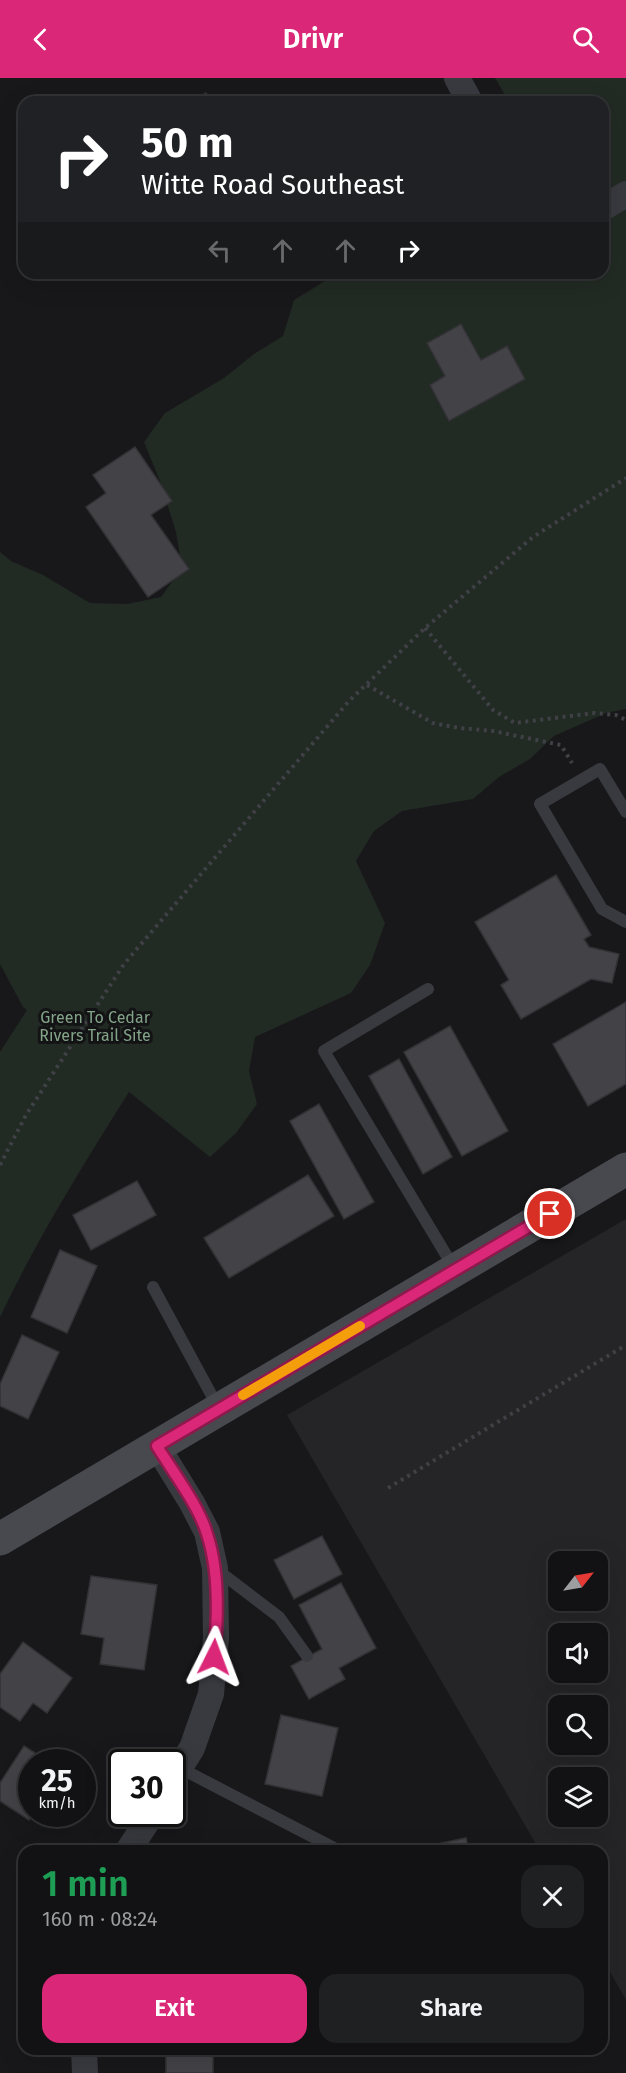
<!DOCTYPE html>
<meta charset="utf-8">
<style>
body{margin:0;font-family:"Fira Sans",sans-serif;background:#1f2022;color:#f1f3f6;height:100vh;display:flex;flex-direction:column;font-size:22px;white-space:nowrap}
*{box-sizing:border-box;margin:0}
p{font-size:20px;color:#9c9ea0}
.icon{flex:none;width:33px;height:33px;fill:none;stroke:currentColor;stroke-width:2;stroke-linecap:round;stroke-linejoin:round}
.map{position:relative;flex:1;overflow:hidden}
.details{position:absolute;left:18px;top:1767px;width:590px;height:210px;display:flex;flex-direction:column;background:#121214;border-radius:18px;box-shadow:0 6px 24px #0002,0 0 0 2px #313234}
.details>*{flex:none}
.top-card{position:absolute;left:18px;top:18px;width:591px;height:183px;border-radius:18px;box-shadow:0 6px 24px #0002,0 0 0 2px #313234;background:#202124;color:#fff;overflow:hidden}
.needle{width:39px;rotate:59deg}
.fabs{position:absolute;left:548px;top:1473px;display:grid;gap:12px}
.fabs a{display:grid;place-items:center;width:60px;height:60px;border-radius:12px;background:#121214;box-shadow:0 6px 24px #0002,0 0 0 2px #313234;font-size:30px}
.speed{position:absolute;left:18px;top:1671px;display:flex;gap:12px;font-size:30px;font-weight:700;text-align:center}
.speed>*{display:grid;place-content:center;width:78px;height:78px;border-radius:50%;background:#121214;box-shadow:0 6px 24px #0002,0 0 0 2px #313234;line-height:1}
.speed small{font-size:15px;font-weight:400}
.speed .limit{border:3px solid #111;border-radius:9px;background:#fff;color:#111}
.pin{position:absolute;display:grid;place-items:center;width:51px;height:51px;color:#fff;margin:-26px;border:3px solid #fff;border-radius:50%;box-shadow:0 2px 6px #0007}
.me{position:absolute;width:66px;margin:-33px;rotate:3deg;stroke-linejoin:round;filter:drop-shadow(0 0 4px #0008)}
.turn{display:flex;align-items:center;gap:21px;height:126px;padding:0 24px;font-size:27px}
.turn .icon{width:78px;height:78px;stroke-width:2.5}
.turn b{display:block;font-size:42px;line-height:51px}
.lanes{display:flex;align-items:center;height:57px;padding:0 24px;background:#0003;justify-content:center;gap:30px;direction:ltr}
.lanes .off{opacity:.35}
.round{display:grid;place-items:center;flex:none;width:63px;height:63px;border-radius:18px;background:#1f2022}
.overview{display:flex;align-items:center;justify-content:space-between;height:102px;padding:0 24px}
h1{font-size:36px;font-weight:600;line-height:45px;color:#1e9e55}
.cta{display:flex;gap:12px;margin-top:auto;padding:12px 24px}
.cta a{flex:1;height:69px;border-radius:18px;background:#db2777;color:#fff;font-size:24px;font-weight:600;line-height:69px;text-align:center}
.cta a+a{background:#1f2022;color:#f1f3f6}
header{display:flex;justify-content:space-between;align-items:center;height:78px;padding:0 24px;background:#db2777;color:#fff;font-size:27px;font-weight:600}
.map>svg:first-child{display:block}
.built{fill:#252427;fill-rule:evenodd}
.green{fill:#222a24}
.building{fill:#434347;stroke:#333236;stroke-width:1.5}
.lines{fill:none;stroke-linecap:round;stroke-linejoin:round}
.path{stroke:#3f4146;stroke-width:4;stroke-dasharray:3 4.5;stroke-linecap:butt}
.lane{stroke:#393a3f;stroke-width:12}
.street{stroke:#393a3f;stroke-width:26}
.secondary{stroke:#47494f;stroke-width:33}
.route-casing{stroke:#8e194d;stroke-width:15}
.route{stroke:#db2777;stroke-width:10}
.slow{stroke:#f59e0b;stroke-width:10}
.labels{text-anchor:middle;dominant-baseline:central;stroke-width:6;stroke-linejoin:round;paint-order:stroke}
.park-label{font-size:16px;fill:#83a488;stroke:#131315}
</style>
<header><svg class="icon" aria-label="back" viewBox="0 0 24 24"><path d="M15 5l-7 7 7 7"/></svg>Drivr<svg class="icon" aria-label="search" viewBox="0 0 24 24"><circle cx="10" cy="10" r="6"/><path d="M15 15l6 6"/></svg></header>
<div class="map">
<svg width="626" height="1995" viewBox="0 0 626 1995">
<rect width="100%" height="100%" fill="#18181a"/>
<path class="built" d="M626,1141v781l-24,-42v-107h-62l-253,-436zM558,1484h39v38h-39zM558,1556h39v38h-39zM558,1628h39v38h-39zM558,1700h39v38h-39z"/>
<path class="green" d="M495,0h131v631l-20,4 -52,23 -24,23 -31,18 -26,22 -71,12 -28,20 -18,30 29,62 -15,42 -19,28 -96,44 -6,34 8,33 -21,29 -26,24 -81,-65c-46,73 -92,147 -129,225v-265l27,-42 -4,-3 -23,-43v-412l11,9 32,14 47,28 37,1 34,-7 21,-29 -6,-36 -16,-51 -16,-39 21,-29 59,-35 30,-24 29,-18 11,-36 31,-19 20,-8h258v-171h-94z"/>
<g class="building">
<polygon points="206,15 211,24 189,24"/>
<polygon points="461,246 481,282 507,268 525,301 449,343 430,307 445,298 427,265"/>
<polygon points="135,369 172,423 151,437 189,491 148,519 86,429 106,415 93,397"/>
<polygon points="556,797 591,857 584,861 589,869 619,876 612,905 591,901 521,941 501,907 509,902 475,844"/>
<polygon points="626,924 626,1006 588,1028 553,966"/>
<polygon points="450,948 508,1053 462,1078 404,974"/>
<polygon points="399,981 452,1079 423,1096 369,998"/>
<polygon points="319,1026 374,1124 344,1141 290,1043"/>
<polygon points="308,1097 334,1138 229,1200 204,1160"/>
<polygon points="137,1103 156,1137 91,1172 73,1137"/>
<polygon points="60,1172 97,1188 67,1255 31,1239"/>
<polygon points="22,1257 59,1274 28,1341 0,1328 0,1306"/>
<polygon points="322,1458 342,1496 294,1521 274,1482"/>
<polygon points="91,1498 157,1507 144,1592 100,1586 104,1560 81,1556"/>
<polygon points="341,1505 376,1570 339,1590 345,1601 309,1621 291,1588 322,1571 299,1527"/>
<polygon points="23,1564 72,1600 47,1635 33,1625 20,1643 0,1629 0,1596"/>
<polygon points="281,1637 338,1650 322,1718 265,1706"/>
<polygon points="24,1668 49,1684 32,1684 33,1736 29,1742 0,1723 0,1705"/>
<polygon points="466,1760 469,1773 424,1773 423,1769"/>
<rect x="166" y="1971" width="47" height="24"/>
</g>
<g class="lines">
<g class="path">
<polyline points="425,550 493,632 515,645 594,635 616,637 626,642"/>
<polyline points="367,607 433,645 459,650 493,653 561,667 572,685"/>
<polyline points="0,1087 26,1037 124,886 349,623 425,550 533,459 626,400"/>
<polyline points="388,1410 626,1267"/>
</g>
<g class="lane">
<polyline points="626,734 600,691 540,726 602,831 626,844"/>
<polyline points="428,911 324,973 454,1190"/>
<polyline points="153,1209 218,1329"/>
<polyline points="216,1491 279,1539 307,1578"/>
<polyline points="180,1690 340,1773"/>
</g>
<g class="street">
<polyline points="457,0 470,24"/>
<polyline points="603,130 626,116"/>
<polyline points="157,1368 192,1425 207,1454 215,1490 216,1560 211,1616 192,1670 172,1702"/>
<polyline points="128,1773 152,1736"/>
<polyline points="84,1971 85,1995"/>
</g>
<polyline class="secondary" points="0,1461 626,1091"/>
</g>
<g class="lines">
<g class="route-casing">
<path id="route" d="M214,1579c4,-38 5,-87 -7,-123 -8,-28 -34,-62 -50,-88l393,-232"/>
</g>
<use href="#route" class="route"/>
<polyline class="slow" points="243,1317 360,1248"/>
</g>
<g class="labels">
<g class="park-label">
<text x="95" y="939">Green To Cedar<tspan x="95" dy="18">Rivers Trail Site</tspan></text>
</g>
</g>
</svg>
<div class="fabs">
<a><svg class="needle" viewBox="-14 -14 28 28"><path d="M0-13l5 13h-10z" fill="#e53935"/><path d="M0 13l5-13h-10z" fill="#9c9ea0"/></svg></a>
<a><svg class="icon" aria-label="sound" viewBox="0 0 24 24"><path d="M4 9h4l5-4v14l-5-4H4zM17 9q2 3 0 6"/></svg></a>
<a><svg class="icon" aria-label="search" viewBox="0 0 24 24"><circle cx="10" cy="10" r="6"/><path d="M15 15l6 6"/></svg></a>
<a><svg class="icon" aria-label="layers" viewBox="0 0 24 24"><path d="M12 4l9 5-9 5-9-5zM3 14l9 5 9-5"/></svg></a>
</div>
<div class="speed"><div>25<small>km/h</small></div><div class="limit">30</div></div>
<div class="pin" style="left:550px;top:1136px;background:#d93025"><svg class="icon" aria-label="arrive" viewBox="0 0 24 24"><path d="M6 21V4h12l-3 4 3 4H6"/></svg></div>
<svg class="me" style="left:214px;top:1579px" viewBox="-20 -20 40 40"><path d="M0-17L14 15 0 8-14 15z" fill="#db2777" stroke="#fff" stroke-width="4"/></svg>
<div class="top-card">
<div class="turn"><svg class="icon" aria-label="right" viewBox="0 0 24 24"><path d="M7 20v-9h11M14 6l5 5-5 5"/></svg><div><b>50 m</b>Witte Road Southeast</div></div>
<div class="lanes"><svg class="icon off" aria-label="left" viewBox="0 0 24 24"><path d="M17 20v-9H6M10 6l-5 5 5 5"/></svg><svg class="icon off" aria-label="ahead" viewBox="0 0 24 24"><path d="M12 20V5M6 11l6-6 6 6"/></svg><svg class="icon off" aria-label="ahead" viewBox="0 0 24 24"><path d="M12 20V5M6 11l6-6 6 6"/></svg><svg class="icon" aria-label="right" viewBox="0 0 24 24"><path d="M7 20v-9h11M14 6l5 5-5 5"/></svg></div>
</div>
<section class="details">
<div class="overview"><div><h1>1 min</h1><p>160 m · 08:24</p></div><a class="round"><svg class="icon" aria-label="close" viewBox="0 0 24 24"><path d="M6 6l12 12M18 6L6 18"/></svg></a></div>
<div class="cta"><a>Exit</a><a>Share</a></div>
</section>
</div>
